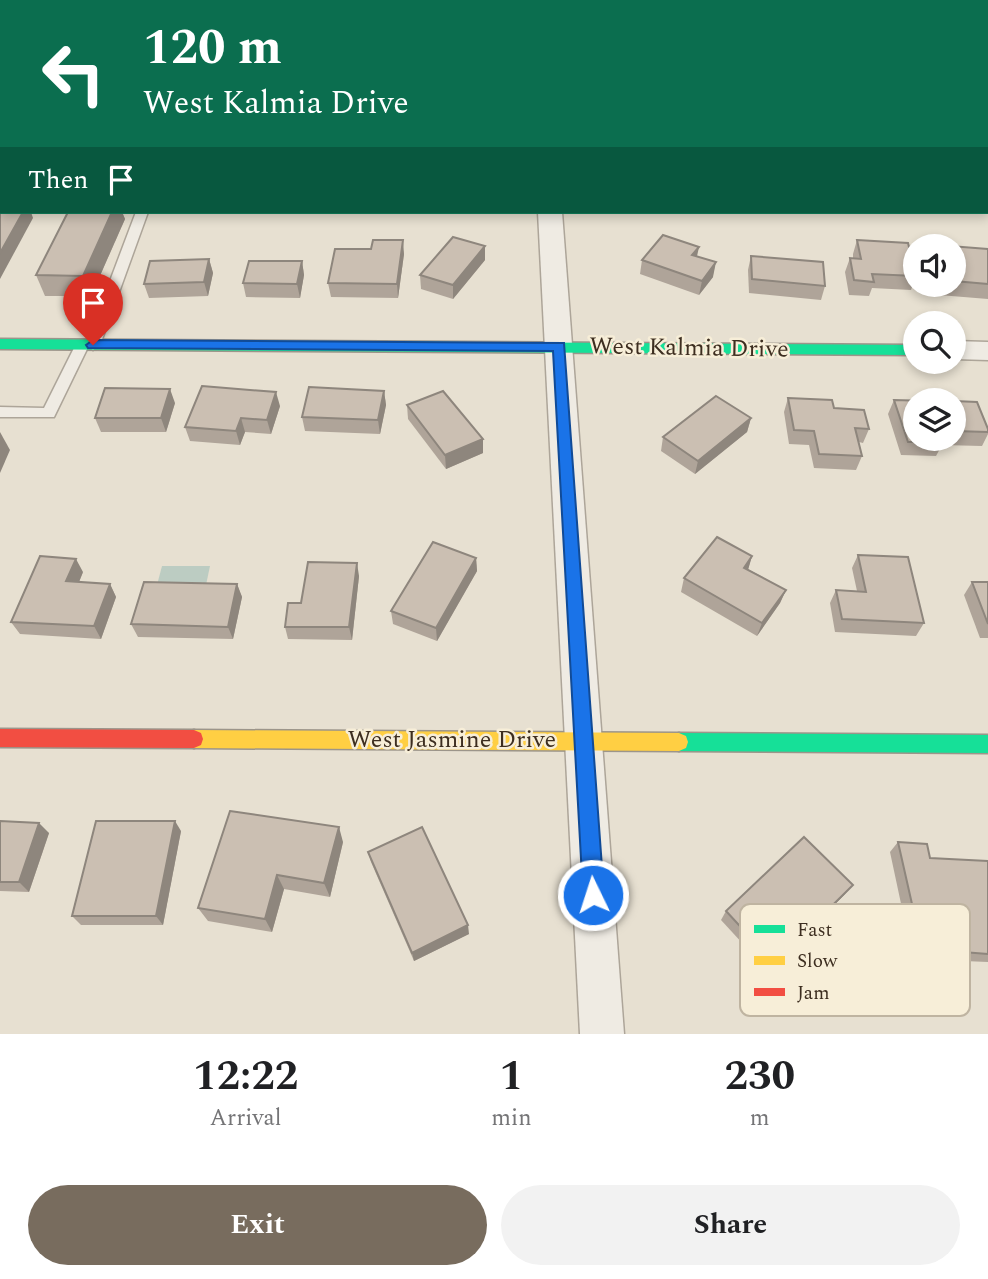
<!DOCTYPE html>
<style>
body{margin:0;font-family:Spectral,serif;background:#f2f2f2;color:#202124;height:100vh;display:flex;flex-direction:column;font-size:26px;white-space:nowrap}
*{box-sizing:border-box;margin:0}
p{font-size:23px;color:#757577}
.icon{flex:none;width:38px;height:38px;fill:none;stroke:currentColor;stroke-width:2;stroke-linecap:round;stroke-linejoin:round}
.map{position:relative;height:1034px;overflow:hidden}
.sheet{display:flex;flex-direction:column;background:#fff;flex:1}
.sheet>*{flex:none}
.guide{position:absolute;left:0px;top:0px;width:989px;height:214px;box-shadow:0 4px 10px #0003;background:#0b6e4f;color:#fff;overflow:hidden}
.buttons{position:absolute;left:903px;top:234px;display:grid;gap:14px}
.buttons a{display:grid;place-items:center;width:63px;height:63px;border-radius:50%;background:#fff;box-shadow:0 4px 10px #0003;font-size:35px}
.pin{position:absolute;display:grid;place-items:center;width:60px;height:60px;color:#fff;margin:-72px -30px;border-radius:50% 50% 50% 0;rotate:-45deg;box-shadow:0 0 7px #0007}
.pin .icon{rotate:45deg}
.me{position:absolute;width:77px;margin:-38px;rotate:356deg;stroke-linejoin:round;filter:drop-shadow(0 0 5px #0008)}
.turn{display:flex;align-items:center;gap:24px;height:147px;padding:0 28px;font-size:32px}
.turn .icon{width:91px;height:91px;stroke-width:2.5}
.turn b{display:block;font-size:49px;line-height:60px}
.then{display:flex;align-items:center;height:66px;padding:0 28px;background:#0003;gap:14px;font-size:26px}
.eta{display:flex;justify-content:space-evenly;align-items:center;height:119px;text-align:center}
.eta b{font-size:42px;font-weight:700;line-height:49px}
.primary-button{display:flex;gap:14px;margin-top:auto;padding:14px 28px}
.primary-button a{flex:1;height:80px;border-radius:42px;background:#786c5e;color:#fff;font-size:28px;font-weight:700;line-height:80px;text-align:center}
.primary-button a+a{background:#f2f2f2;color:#202124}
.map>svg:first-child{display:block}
.water{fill:#bcccc2}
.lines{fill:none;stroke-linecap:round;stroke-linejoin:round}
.lane-casing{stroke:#ada599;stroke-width:3}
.street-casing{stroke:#ada599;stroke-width:3}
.fast-casing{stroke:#9c958a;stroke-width:3}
.slow-casing{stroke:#9c958a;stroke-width:3}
.jam-casing{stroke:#9c958a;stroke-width:3}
.lane{fill:#efebe3;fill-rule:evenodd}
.street{fill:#efebe3;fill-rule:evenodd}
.fast{fill:#16e098;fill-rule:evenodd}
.slow{fill:#ffcf43;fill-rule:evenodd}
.jam{fill:#f24e42;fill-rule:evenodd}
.wall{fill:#afa499}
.shaded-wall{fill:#8e867d}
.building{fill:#cbbfb2;stroke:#8e867d;stroke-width:2}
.route{fill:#1a73e8;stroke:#114b97;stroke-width:2}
.labels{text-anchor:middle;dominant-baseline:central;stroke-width:5;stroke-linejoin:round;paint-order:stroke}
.street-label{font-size:24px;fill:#3d2e20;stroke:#f7eed8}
.key{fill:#f7eed8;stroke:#bfb4a1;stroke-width:2}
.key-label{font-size:19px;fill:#3d2e20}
</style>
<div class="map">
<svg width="988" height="1034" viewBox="0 0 988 1034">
<rect width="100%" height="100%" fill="#e7e0d1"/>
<polygon class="water" points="162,566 210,566 206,585 157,585"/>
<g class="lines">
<g class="lane-casing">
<g id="lane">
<polygon points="106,0 116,0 106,2"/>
<rect x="0" y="70" width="2" height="6"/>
<polygon points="0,166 2,166 0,176"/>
<polygon points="136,212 148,212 100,345 93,350 88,347 54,417 0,417 0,407 44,408 77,342 87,342"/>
</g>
</g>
<g class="street-casing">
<g id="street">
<rect x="534" y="0" width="18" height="2"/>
<rect x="0" y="105" width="2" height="12"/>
<rect x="987" y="109" width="1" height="12"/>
<polygon points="538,212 562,212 624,1034 580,1034"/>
<polygon points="954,341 988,342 988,360 954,359"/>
</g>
</g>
<g class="fast-casing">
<g id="fast">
<polygon points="0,339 915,345 915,355 0,349"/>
<polygon points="679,733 988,735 988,753 679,751 672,748 670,742 672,736"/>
</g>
</g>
<g class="slow-casing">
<polygon id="slow" points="194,730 679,733 686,736 688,742 686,748 679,751 194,748 187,745 185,739 187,733"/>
</g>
<g class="jam-casing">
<polygon id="jam" points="0,729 194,730 201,733 203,739 201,745 194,748 0,747"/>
</g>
<use href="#lane" class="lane"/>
<use href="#street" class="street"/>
<use href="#fast" class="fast"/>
<use href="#slow" class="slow"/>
<use href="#jam" class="jam"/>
</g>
<g class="wall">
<polygon points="6,0 95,0 94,2 7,2"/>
<polygon points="323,0 350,0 349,2 323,2"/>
<polygon points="603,0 647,0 643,2 604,2"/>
<rect x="681" y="0" width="27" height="2"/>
<polygon points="818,0 871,0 871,2 819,2"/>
<polygon points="954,0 988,0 988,8 987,8 987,2"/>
<rect x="0" y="21" width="2" height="46"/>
<polygon points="68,212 122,212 125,219 91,296 45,296 36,275"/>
<polygon points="857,240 915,272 915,279 911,290 872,288 869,296 849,295 845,272 850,258 853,258 853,254"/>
<polygon points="937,245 988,249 988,299 939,295 937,285 954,285 954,247 936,247"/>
<polygon points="404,254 398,298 331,297 328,283"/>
<polygon points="697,256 713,277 699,295 640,274 642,260"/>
<polygon points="751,256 825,286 821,300 749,293 748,270"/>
<polygon points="209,259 213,273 208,296 149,298 144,284"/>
<polygon points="485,260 453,299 421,289 420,275"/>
<polygon points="302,261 304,275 300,298 246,297 243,283"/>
<polygon points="384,391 386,405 380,434 305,431 302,417"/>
<polygon points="788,398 834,408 869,429 863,443 859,442 862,456 856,470 814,468 809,445 789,444 784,412"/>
<polygon points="894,400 915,439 954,439 954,401 988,429 988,434 982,446 942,445 936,456 901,455 888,414"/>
<polygon points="175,403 166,432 101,432 95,418"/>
<polygon points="407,405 483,439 483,453 446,469 408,419"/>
<polygon points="280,406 271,434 245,432 240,445 190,441 185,427"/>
<polygon points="751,418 747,432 695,474 661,451 663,437"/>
<polygon points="858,555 924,623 916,636 835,632 830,603 836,590 857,591 852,568"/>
<polygon points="752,556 748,569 786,590 780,603 757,636 681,592 684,578"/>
<polygon points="476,558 477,571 437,641 393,624 391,611"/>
<polygon points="83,572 79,582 110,584 116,597 101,639 20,634 11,622"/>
<polygon points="359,576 352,640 288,639 285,627 301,603"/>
<polygon points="972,582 988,582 988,638 980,638 964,595"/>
<polygon points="237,584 242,597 233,639 138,637 131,624"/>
<polygon points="0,821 49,833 29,892 0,891"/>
<polygon points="181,831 163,925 81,925 72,916"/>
<polygon points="343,842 330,897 284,889 272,932 208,921 198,908"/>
<polygon points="898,842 930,858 988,861 988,962 940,960 929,914 903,913 890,852"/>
<polygon points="368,852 469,934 414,961 371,862"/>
<polygon points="845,894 768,971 721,920 726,911"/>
</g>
<g class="shaded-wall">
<polygon points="77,0 95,0 94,2 75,2"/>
<polygon points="164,0 173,0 172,2 163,2"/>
<polygon points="220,0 230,0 229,2 219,2"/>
<polygon points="468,0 492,0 492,2 469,2"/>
<polygon points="624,0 647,0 643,2 623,2"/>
<polygon points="23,212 31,212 33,218 0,279 0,253"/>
<polygon points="112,212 122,212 125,219 91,296 83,276"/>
<polygon points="403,240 404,254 398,298 397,284"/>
<polygon points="485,246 485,260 453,299 453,285"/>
<polygon points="699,247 696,261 692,255"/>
<polygon points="209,259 213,273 208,296 204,282"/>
<polygon points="302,261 304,275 300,298 297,284"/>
<polygon points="716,262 713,277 699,295 702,281"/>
<polygon points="170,389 175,403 166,432 161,418"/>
<polygon points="384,391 386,405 380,434 378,420"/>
<polygon points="276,392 280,406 271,434 267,420"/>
<polygon points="241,418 245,432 240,445 236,431"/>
<polygon points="751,418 747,432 695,474 698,461"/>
<polygon points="0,432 10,450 0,473"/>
<polygon points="483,439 483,453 446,469 445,455"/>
<polygon points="752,556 748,570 744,568"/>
<polygon points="476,558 477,571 437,641 436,628"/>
<polygon points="76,559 83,572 74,594 66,581"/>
<polygon points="357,563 359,576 352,640 349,627"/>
<polygon points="110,584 116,597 101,639 94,626"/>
<polygon points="237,584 242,597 233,639 228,627"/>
<polygon points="786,590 780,603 757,636 762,623"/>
<polygon points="175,821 181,831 163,925 156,916"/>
<polygon points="39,823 49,833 29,892 19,882"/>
<polygon points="339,827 343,842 330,897 324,883"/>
<polygon points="277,875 284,889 272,932 265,919"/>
<polygon points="853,885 845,894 768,971 774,963"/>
<polygon points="468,925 469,934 414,961 412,953"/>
</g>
<g class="building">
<polygon points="43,0 77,0 75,2 42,2"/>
<polygon points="117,0 164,0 163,2 116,2"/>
<polygon points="174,0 220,0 219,2 173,2"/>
<rect x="0" y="21" width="2" height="27"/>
<rect x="987" y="138" width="1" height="24"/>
<polygon points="2,175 2,196 0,196 0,178"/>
<polygon points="0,203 2,203 2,212 23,212 0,253"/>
<polygon points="68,212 112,212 83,276 36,275"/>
<polygon points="663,235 699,247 692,255 716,262 702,281 642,260"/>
<polygon points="453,237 485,246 453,285 420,275"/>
<polygon points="373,240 403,240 397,284 328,283 335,249 371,249"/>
<polygon points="857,240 908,243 915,272 915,276 872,274 874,282 854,280 850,258 861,259"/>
<polygon points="937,245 988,249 988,284 954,281 954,247 938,247"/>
<polygon points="751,256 823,262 825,286 752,279"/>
<polygon points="209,259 204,282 144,284 150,261"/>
<polygon points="249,261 302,261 297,284 243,283"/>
<polygon points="202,386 276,392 267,420 241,418 236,431 185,427"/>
<polygon points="309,387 384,391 378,420 302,417"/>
<polygon points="105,388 170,389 161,418 95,418"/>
<polygon points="443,391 483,439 445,455 407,405"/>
<polygon points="716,396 751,418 698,461 663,437"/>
<polygon points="788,398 832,400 834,408 864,410 869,429 855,428 862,456 819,454 814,431 794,430"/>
<polygon points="894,400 930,401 915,401 915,439 942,439 943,442 908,442"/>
<polygon points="954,401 977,402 988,429 988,432 954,431"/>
<polygon points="717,537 752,556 744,568 786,590 762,623 684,578"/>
<polygon points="433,542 476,558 436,628 391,611"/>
<polygon points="858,555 908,557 924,623 842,619 836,590 866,592"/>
<polygon points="40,556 76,559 66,581 110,584 94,626 11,622"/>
<polygon points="308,562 357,563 349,627 285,627 288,603 301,603"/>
<polygon points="144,582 237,584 228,627 131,624"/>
<polygon points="972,582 988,582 988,624"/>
<polygon points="230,811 339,827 324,883 277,875 265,919 198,908"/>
<polygon points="0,821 39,823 19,882 0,882"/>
<polygon points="96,821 175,821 156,916 72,916"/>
<polygon points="422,827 468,925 412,953 368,852"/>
<polygon points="804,837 853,885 774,963 726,911"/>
<polygon points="898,842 927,844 930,858 988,861 988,954 950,951 939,905 912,904"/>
</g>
<polygon class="route" points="93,340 564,343 604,895 601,903 593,906 586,903 583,895 553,351 88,348 86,345"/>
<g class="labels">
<g class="street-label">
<text transform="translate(689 348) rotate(1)">West Kalmia Drive</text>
<text x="452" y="740">West Jasmine Drive</text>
</g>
</g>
<rect x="740" y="904" width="230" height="112" rx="10" class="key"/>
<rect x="754" y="925" width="31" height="8" fill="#16e098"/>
<rect x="754" y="956" width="31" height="9" fill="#ffcf43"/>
<rect x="754" y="988" width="31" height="8" fill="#f24e42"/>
<g class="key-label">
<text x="797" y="936">Fast</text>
<text x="797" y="967">Slow</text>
<text x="797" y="999">Jam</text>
</g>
</svg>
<div class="buttons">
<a><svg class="icon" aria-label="sound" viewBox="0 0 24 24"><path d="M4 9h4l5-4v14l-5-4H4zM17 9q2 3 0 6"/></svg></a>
<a><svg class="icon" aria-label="search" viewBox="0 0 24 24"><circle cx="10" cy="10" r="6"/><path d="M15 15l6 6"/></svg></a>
<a><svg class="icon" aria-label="layers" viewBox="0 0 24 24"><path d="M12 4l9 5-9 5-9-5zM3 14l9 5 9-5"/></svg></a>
</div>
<div class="pin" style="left:93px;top:345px;background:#d93025"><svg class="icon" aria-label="arrive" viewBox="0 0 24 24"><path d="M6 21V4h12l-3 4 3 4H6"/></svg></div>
<svg class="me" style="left:593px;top:895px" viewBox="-20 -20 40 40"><circle r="17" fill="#1a73e8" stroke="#fff" stroke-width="3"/><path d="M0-11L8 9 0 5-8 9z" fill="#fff"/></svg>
<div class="guide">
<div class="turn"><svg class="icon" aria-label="left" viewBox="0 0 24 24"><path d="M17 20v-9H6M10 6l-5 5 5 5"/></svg><div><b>120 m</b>West Kalmia Drive</div></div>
<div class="then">Then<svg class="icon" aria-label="arrive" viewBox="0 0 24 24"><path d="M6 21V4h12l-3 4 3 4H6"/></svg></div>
</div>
</div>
<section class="sheet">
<div class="eta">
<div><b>12:22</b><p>Arrival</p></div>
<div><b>1</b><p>min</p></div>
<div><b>230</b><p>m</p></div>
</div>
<div class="primary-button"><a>Exit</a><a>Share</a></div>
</section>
